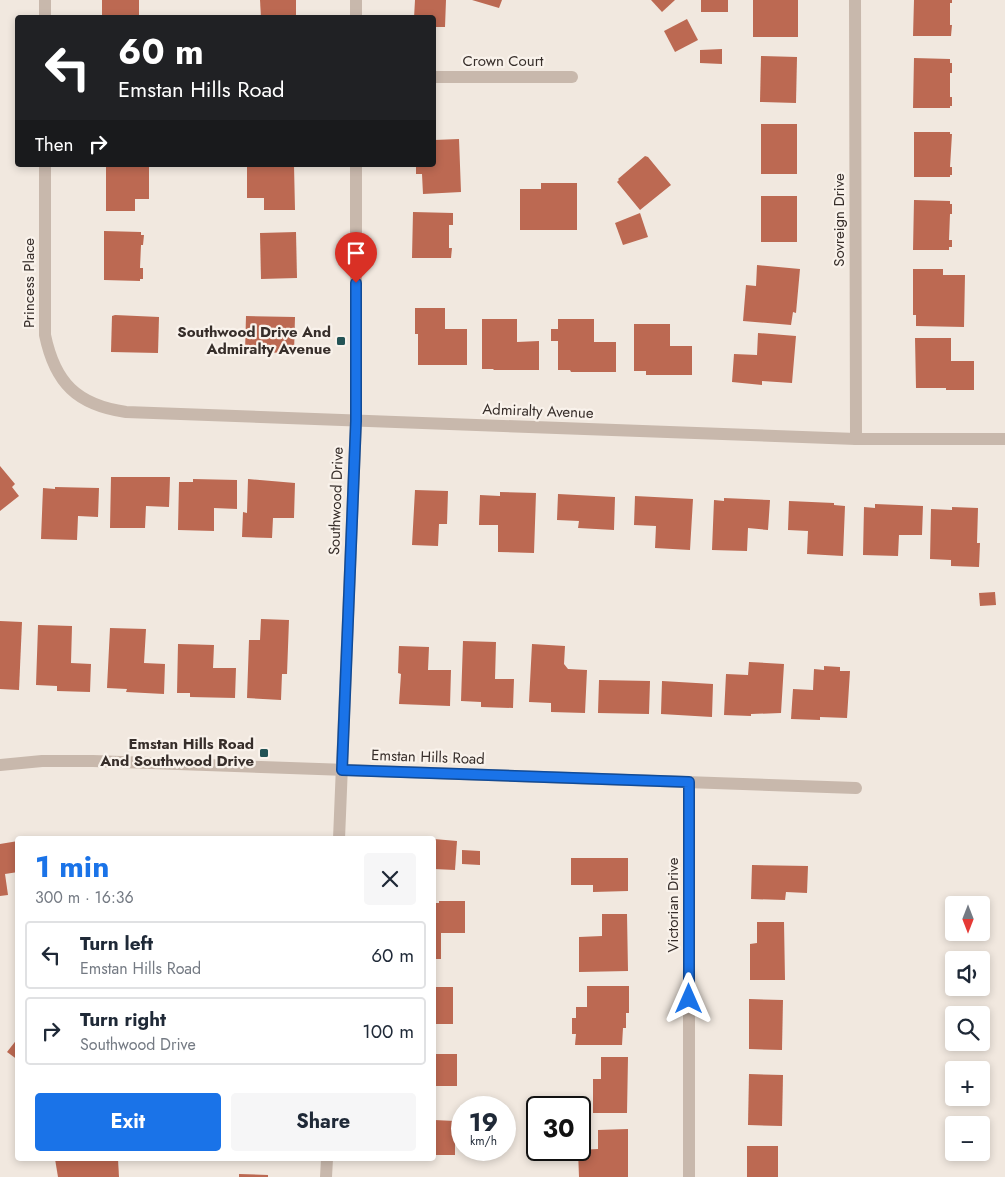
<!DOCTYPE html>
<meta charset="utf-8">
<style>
body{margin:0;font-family:Jost,sans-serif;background:#f6f6f7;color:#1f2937;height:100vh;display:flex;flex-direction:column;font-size:19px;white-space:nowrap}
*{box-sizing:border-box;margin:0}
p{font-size:16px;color:#747a83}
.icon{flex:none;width:28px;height:28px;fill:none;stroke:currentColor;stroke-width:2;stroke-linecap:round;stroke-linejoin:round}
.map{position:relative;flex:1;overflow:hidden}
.drawer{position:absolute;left:15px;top:836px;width:421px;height:325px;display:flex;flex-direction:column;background:#fff;border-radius:5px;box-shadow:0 2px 8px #0003}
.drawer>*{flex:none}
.top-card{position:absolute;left:15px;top:15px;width:421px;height:152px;border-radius:5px;box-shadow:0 2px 8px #0003;background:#202124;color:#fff;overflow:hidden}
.needle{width:32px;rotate:180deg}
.controls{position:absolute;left:945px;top:896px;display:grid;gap:10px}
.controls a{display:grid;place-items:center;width:45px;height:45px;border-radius:5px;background:#fff;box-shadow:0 2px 8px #0003;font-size:25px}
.speed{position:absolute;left:451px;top:1096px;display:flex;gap:10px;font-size:25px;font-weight:700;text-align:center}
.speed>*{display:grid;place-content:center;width:65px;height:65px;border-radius:50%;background:#fff;box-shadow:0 2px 8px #0003;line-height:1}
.speed small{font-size:12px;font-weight:400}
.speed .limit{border:2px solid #111;border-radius:8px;background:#fff;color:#111}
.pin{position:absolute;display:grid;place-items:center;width:42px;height:42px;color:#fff;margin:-51px -21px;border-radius:50% 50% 50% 0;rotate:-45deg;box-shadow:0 0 5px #0007}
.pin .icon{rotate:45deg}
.me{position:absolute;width:55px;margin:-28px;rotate:0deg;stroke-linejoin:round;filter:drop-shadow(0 0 4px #0008)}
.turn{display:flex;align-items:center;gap:18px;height:105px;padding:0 20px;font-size:22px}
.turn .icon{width:65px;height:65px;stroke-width:2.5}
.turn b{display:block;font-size:35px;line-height:42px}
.then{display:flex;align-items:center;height:48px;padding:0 20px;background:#0003;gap:10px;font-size:19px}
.round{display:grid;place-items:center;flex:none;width:52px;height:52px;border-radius:5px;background:#f6f6f7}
.headline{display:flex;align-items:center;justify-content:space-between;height:85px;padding:0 20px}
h1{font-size:30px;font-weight:700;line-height:38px;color:#1a73e8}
.action{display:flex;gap:10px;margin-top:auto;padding:10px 20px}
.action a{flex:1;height:58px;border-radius:5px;background:#1a73e8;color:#fff;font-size:20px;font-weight:700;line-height:58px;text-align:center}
.action a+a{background:#f6f6f7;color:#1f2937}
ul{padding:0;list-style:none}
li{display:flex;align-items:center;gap:15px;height:68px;margin:0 10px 8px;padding:0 10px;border:2px solid #e0e1e3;border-radius:5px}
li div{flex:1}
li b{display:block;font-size:19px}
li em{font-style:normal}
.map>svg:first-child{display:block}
.building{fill:#bc6952}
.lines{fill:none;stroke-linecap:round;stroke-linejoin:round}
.street{stroke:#c8b8ac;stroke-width:12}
.route-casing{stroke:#114b97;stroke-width:12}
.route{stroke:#1a73e8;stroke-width:9}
.poi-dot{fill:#235355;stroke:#f9f2eb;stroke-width:2}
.labels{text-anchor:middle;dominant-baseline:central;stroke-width:4.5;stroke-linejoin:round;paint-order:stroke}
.street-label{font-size:15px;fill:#372e2a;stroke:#f9f2eb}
.poi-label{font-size:15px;font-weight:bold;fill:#372e2a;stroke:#f9f2eb;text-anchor:end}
</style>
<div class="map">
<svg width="1005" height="1177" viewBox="0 0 1005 1177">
<rect width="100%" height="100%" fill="#f1e8df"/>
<g class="building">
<rect x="102" y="0" width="37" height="18"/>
<polygon points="260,0 296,0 296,18 261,18"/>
<polygon points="415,0 446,0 445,27 434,27 434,18 414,18"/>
<polygon points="472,0 502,0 499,8"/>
<polygon points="651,0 675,0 662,12"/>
<rect x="701" y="0" width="27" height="12"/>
<rect x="753" y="0" width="45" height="37"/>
<polygon points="914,0 952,0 952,3 950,3 950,25 952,25 951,36 913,36"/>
<polygon points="687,19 698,40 675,52 664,31"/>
<polygon points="722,49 722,64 700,63 700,50"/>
<polygon points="761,56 797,57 796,103 760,102"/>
<polygon points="914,58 950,59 950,63 952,63 952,73 950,73 950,97 952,97 952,106 950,106 950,108 913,108"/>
<rect x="761" y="124" width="36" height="50"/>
<polygon points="914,132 950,132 950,134 952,134 950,167 952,167 952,175 950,175 950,177 914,177"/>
<polygon points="459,139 461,192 423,194 422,174 416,174 416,165 434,165 434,140"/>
<polygon points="645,156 648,157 671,185 640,210 617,182 619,180 618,179"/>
<polygon points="106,165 149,165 149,199 135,199 135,211 106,211"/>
<polygon points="247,165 294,165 295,210 264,210 264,198 247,198"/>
<polygon points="541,183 577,183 577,230 520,230 520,189 541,189"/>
<rect x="761" y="196" width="36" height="46"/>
<polygon points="914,200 950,201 950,204 952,204 952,214 950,214 949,240 952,240 952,247 949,247 949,250 913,250"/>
<polygon points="413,212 453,213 453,225 449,225 449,248 452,248 451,258 412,258"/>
<polygon points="640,213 648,237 623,245 615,223"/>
<polygon points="104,231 141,232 141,235 144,235 143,245 141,245 140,268 143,268 143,279 140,279 140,281 104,280"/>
<polygon points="296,232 297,278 261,279 260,233"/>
<polygon points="757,265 800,269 796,313 793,312 791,325 743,321 746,285 756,286"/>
<polygon points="913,269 943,269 943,275 965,275 964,327 916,326 916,315 913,315"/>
<polygon points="415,308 445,308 445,329 467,329 467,365 418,365 418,334 415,334"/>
<polygon points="115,315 159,317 158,353 111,352 112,316"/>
<polygon points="246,316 295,317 294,353 245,352"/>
<polygon points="482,319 517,319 517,342 539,341 539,370 494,370 493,369 482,369"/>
<polygon points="558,319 594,319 594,342 616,342 616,372 571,372 570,370 558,370 558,341 551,341 551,329 558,329"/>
<polygon points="634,324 670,324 670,346 692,346 692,375 646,375 646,371 634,371"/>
<polygon points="758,333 796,336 792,383 762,381 762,385 732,382 734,354 757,355"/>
<polygon points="915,338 951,338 951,361 974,361 974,390 946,390 946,388 916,388"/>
<polygon points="0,466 15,484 12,487 19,496 0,511"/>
<polygon points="111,477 170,477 169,507 146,506 145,528 110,528"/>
<polygon points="193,479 237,480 237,509 214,508 214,531 178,530 179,482 193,482"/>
<polygon points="248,479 295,483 294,518 273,518 272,538 242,537 243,512 247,513"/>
<polygon points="55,487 99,488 98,517 78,516 77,540 41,539 43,488 55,489"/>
<polygon points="415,490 448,491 447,524 439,524 438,546 412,545"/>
<polygon points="500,492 536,493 534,553 498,552 498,525 479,525 480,495 500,496"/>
<polygon points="558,494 615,497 614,530 578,528 579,521 557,520"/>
<polygon points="635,496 693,499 690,550 655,548 656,526 634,525"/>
<polygon points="724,498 770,500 768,530 748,528 747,551 712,550 714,500 724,501"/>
<polygon points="789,501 834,503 834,505 845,506 843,556 807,554 808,531 788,530"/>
<polygon points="875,504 923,506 922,535 899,535 898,556 863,555 864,507 875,508"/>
<polygon points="952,507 978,508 977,543 980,543 979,567 951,566 951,560 930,559 931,509 952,510"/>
<polygon points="995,592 996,605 980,606 979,593"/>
<polygon points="261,619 289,620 287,674 282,674 281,700 247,698 249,640 260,640"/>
<polygon points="0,621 22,622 19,690 0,689"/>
<polygon points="38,625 72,626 71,663 91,664 90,692 57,691 57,686 36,685"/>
<polygon points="110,628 146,629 144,663 165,664 164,694 126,692 127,689 107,688"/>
<polygon points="463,641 496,642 495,679 514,679 513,708 481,707 481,702 461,701"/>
<polygon points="178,644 214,645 213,668 236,668 235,698 190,697 190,693 177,693"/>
<polygon points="532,644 565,646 564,664 568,669 587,670 585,713 551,712 551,703 529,702"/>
<polygon points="399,646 429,647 428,670 451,670 450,706 399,704 401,674 398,673"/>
<polygon points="749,662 784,664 781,713 751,714 751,716 724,715 726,674 748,675"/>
<polygon points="824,666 840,667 840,671 850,671 847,718 820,717 820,720 791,719 793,689 813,690 814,669 824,670"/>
<polygon points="599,680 650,681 649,714 598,713"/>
<polygon points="662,681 713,684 712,717 661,714"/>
<polygon points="434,839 457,841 455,870 434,869"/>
<polygon points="18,841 18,872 5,874 8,895 0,896 0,844"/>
<polygon points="462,850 480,851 480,865 462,864"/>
<polygon points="571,858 628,858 628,891 593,892 593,885 571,885"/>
<polygon points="752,865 808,866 807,893 786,892 785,900 751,899"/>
<polygon points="439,901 465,901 465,933 441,933 441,959 434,959 434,903 439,903"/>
<polygon points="602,914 627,914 628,971 579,972 579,937 602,936"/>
<polygon points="757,922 784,922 785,980 750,980 750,944 757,943"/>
<polygon points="587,986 629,986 629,1013 626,1013 626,1028 623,1028 622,1045 575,1045 576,1034 572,1034 572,1018 576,1018 576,1007 587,1007"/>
<rect x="434" y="987" width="19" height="37"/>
<polygon points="749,999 783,1000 782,1050 749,1049"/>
<polygon points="18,1038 18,1060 7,1052"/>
<rect x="434" y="1054" width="23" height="32"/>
<polygon points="601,1057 628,1057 627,1113 593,1113 593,1079 601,1079"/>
<polygon points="749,1074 783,1075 782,1126 748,1125"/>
<polygon points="434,1120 455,1121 455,1155 434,1155"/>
<polygon points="628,1129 628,1177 579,1177 578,1150 598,1149 598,1130"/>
<rect x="747" y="1146" width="31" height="31"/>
<polygon points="55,1159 118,1159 119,1177 58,1177"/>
<polygon points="239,1174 268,1175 268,1177 239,1177"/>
</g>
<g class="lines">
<g class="street">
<polyline points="855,0 856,439"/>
<polyline points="45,18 45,0"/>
<polyline points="356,18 356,0"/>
<polyline points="434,77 572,77"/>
<path d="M45,165v170c10,48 32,70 81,77l730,27h149"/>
<polyline points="0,765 42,761 93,761 856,788"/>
<polyline points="689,782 689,1177"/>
<polyline points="339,839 356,421 356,165"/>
<polyline points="326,1177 327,1159"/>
</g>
</g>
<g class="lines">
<g class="route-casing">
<polyline id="route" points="356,283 356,421 342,770 689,782 689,999"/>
</g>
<use href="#route" class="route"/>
</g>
<g class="poi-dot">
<rect x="336" y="336" width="10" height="10" rx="2.5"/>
<rect x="259" y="748" width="10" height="10" rx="2.5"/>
</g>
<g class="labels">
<g class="street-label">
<text x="503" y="61">Crown Court</text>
<text transform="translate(839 220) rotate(-90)">Sovreign Drive</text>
<text transform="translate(29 283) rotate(-90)">Princess Place</text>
<text transform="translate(538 411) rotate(2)">Admiralty Avenue</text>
<text transform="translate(336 501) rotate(-88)">Southwood Drive</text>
<text transform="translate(428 757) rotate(2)">Emstan Hills Road</text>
<text transform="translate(673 905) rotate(-90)">Victorian Drive</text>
</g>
<g class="poi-label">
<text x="331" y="332">Southwood Drive And<tspan x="331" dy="17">Admiralty Avenue</tspan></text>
<text x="254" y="744">Emstan Hills Road<tspan x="254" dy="17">And Southwood Drive</tspan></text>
</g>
</g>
</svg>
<div class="controls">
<a><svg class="needle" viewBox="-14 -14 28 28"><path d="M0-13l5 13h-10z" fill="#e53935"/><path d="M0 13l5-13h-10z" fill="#747a83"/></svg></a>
<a><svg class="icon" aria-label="sound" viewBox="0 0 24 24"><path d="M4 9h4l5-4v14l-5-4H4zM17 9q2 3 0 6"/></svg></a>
<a><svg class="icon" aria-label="search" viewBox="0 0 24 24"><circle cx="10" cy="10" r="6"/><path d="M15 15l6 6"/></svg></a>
<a>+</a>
<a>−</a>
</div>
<div class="speed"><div>19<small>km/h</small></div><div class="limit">30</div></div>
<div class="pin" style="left:356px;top:283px;background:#d93025"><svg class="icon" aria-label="arrive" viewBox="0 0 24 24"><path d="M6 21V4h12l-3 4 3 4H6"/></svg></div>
<svg class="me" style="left:689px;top:999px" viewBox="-20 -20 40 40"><path d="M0-17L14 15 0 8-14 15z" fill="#1a73e8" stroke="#fff" stroke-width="4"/></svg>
<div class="top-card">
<div class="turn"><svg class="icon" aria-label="left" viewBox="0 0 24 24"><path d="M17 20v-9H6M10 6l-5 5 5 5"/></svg><div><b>60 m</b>Emstan Hills Road</div></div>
<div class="then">Then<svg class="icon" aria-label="right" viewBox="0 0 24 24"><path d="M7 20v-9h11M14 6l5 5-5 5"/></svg></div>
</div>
<section class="drawer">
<div class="headline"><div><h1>1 min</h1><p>300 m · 16:36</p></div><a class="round"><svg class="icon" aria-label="close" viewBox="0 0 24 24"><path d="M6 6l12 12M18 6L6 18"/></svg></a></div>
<ul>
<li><svg class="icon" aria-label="left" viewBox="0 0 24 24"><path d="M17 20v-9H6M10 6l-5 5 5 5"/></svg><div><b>Turn left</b><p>Emstan Hills Road</p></div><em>60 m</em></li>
<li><svg class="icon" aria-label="right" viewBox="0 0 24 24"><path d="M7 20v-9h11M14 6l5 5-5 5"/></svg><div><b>Turn right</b><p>Southwood Drive</p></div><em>100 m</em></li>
</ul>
<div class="action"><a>Exit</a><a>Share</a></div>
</section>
</div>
